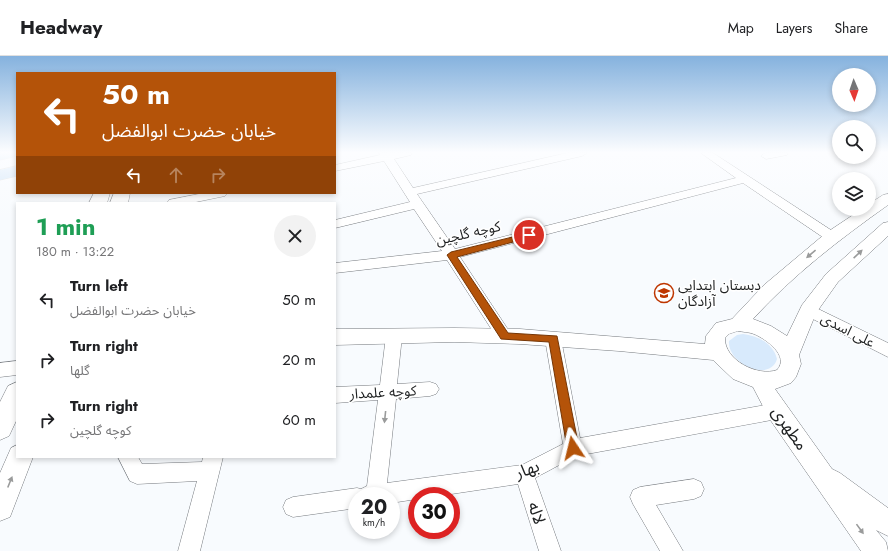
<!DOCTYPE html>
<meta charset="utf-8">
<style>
body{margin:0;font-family:Jost,"Noto Sans Arabic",sans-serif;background:#f2f2f2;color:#202124;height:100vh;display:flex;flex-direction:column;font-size:15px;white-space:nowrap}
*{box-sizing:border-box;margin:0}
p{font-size:13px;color:#757577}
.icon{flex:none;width:22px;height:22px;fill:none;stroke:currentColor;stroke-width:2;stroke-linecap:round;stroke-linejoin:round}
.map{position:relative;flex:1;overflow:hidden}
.side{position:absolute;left:16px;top:146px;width:320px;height:256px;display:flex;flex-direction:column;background:#fff;border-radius:0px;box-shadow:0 2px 6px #0003}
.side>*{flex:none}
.guide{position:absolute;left:16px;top:16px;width:320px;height:122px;border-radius:0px;box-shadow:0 2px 6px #0003;background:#b45309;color:#fff;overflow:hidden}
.needle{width:26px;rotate:178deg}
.tools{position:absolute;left:832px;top:12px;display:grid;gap:8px}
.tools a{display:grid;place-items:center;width:44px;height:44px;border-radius:50%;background:#fff;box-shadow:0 2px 6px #0003;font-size:20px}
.speed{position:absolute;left:348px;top:431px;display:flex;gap:8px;font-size:20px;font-weight:700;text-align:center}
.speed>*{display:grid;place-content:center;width:52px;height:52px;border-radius:50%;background:#fff;box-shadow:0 2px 6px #0003;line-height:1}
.speed small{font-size:10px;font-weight:400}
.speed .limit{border:6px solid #d22;background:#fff;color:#111}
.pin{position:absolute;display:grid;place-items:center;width:34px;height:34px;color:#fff;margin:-17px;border:2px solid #fff;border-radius:50%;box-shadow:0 1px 4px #0007}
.me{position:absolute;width:44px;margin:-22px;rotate:350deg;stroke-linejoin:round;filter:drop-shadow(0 0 3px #0008)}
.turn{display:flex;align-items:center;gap:14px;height:84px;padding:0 20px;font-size:18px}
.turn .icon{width:52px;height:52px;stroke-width:2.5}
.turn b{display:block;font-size:28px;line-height:34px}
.lanes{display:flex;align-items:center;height:38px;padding:0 20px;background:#0003;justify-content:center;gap:20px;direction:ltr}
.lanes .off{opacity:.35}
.round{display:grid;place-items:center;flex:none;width:42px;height:42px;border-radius:21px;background:#f2f2f2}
.overview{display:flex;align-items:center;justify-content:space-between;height:68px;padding:0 20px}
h1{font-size:24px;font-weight:700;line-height:30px;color:#1e9e55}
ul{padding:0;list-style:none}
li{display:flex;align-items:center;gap:12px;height:60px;padding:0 20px}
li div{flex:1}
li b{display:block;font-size:15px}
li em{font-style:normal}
header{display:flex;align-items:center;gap:24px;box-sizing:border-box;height:56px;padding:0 20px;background:#fff;border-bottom:1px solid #e0e0e0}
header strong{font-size:19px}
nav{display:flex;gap:22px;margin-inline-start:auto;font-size:14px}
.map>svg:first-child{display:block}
.green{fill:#d8eafc}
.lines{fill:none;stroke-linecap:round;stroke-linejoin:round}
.minor-casing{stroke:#767a7f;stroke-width:1}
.tertiary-casing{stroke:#767a7f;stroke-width:1}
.secondary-casing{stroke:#767a7f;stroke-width:1}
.primary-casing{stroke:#d6d7d7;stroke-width:1}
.minor{fill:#fff;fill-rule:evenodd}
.tertiary{fill:#fff;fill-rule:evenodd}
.secondary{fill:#fff;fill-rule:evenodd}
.primary{fill:#c8e0f7;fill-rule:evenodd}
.oneway{fill:#9a9b9b}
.route{fill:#b45309;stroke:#753606}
.labels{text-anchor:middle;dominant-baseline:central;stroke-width:3;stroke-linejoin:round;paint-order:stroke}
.street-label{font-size:14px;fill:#1e2021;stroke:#fff}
.poi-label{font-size:14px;fill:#1e2021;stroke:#fff;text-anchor:start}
.near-street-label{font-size:17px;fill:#1e2021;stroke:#fff}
</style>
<header>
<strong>Headway</strong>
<nav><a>Map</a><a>Layers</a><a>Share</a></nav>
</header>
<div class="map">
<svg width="888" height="495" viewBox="0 0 888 495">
<rect width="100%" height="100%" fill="#f8fbfe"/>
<path class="green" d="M743,278c15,2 30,9 34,25 -7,24 -50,5 -48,-18l8,-6z"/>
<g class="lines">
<g class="minor-casing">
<g id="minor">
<polygon points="379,97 412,97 411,99 394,103 413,132 567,97 587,97 582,100 417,138 455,193 736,122 701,97 713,97 837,178 839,181 837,184 827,184 743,127 460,201 513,281 511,285 505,287 499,285 447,204 335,217 335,207 442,195 414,153 335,172 335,164 410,146 384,105 335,115 335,109 380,99"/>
<polygon points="788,97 787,99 766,103 761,100 765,97"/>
<polygon points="204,137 227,137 225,140 191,147 167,147 169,144"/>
<polygon points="808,248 888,287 888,301 803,258 800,254 803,250"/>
<polygon points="394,274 400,276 402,280 397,328 430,326 436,328 439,333 436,338 430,340 396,343 387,427 522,409 563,388 545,283 547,279 553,277 559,279 561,283 580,382 777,347 783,349 786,355 783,361 777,363 576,400 535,422 561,495 539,495 518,428 438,440 417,440 417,443 391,447 391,440 357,440 357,452 293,461 286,458 283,451 286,444 293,441 357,432 361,433 367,430 378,344 335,347 335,331 380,329 386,280 388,276"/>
<polygon points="17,305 17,319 0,321 0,307"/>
<polygon points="118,401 138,401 142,408 202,406 203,401 223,401 200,495 178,495 197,425 137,428 130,425"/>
<polygon points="694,423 701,426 704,433 701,440 694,443 656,449 683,495 660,495 633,448 630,441 633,434 640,431"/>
</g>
</g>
<g class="tertiary-casing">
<path id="tertiary" d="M888,138v11c-48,34 -95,70 -135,114l18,7 16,10 15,-31 24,-31 57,-51 5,-1v14l-50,46 -22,31 -17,42 2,9 -5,13 -5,6 -16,6 57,80 8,4 48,35v28l-12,-6 10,12 2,9h-27l-92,-133 -16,-31 -20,-8 -20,-19 -94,-9 -99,-7 -66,-2 -119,3v-16l119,-1 66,1 185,15 1,-8 10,-13 16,-4 32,-34 62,-52 36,-24h7v-5l14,-9zM738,275c5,1 11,1 16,3 12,5 36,22 23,36 -19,7 -53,-10 -52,-32l4,-4z"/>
</g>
<g class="secondary-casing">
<g id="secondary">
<polygon points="94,137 110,137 107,147 89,147"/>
<polygon points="114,137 130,137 128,147 110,147"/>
<polygon points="17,326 17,363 9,380 0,384 0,346 8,330"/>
<polygon points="17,389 17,401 33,401 10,461 0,465 0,417 11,392"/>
</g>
</g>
<g class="primary-casing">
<g id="primary">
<polygon points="0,97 17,97 17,100 0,104"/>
<polygon points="17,110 17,120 0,124 0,114"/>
</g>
</g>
<use href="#minor" class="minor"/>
<use href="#tertiary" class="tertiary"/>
<use href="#secondary" class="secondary"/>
<use href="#primary" class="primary"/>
</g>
<defs><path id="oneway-solid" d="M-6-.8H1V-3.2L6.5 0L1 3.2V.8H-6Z"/></defs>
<g class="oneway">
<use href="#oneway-solid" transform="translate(811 198) rotate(140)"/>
<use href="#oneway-solid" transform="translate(858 198) rotate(-43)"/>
<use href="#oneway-solid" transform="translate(385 361) rotate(96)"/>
<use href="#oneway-solid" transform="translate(10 426) rotate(-68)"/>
<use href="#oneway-solid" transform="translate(860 473) rotate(54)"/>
</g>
<linearGradient id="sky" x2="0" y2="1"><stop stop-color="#85b2de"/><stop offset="0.58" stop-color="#fcfdff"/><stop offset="1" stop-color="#fcfdff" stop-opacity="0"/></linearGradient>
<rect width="888" height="166" fill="url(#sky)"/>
<polygon class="route" points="529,177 532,177 532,181 457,201 508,277 557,280 579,392 577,396 573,397 569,396 567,392 549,286 501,283 447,199 451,196"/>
<defs>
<g id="school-ring" transform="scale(1)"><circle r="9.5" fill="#fff" stroke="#be3600" stroke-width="1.5"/><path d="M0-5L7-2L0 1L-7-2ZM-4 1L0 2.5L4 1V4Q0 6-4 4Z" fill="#be3600"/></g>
</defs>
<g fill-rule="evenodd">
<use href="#school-ring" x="664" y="237"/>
</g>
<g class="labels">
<g class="street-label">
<text transform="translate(468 177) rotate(-13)">کوچه گلچین</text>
<text transform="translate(848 274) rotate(27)">علی اسدی</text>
<text transform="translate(383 336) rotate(-3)">کوچه علمدار</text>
</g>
<g class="poi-label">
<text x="678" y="229">دبستان ابتدایی<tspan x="678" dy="16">آزادگان</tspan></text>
</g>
<g class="near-street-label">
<text transform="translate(790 372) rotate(55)">مطهری</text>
<text transform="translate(527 413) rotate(-20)">بهار</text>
<text transform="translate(537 457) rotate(71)">لاله</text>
</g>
</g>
</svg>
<div class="tools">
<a><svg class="needle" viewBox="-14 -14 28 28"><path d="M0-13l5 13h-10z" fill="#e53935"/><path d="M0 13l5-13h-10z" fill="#757577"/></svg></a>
<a><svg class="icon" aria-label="search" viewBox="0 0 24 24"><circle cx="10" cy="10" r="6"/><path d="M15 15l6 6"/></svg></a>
<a><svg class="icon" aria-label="layers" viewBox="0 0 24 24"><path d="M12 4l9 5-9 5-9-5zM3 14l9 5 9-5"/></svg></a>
</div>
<div class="speed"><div>20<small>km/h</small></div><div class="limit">30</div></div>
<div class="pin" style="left:529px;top:179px;background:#d93025"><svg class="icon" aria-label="arrive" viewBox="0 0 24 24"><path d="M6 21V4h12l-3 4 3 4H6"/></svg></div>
<svg class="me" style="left:573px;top:392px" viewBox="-20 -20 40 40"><path d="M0-17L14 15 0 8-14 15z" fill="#b45309" stroke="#fff" stroke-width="4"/></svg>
<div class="guide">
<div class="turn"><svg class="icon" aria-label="left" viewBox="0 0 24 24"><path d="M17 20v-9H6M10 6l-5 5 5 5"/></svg><div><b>50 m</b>خیابان حضرت ابوالفضل</div></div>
<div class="lanes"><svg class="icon" aria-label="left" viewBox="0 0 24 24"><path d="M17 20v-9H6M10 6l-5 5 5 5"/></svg><svg class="icon off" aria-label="ahead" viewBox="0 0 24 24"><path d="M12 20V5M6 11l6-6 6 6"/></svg><svg class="icon off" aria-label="right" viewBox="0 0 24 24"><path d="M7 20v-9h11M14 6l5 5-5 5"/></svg></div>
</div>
<section class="side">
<div class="overview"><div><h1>1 min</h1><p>180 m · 13:22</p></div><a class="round"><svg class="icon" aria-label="close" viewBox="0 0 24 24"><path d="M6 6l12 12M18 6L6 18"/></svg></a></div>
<ul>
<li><svg class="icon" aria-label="left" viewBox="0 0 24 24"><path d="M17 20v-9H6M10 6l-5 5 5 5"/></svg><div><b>Turn left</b><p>خیابان حضرت ابوالفضل</p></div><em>50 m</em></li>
<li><svg class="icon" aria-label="right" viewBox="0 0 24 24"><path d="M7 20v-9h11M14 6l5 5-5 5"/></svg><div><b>Turn right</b><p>گلها</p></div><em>20 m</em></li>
<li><svg class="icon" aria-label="right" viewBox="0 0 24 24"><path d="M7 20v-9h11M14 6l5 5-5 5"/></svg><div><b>Turn right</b><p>کوچه گلچین</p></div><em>60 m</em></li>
</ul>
</section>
</div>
